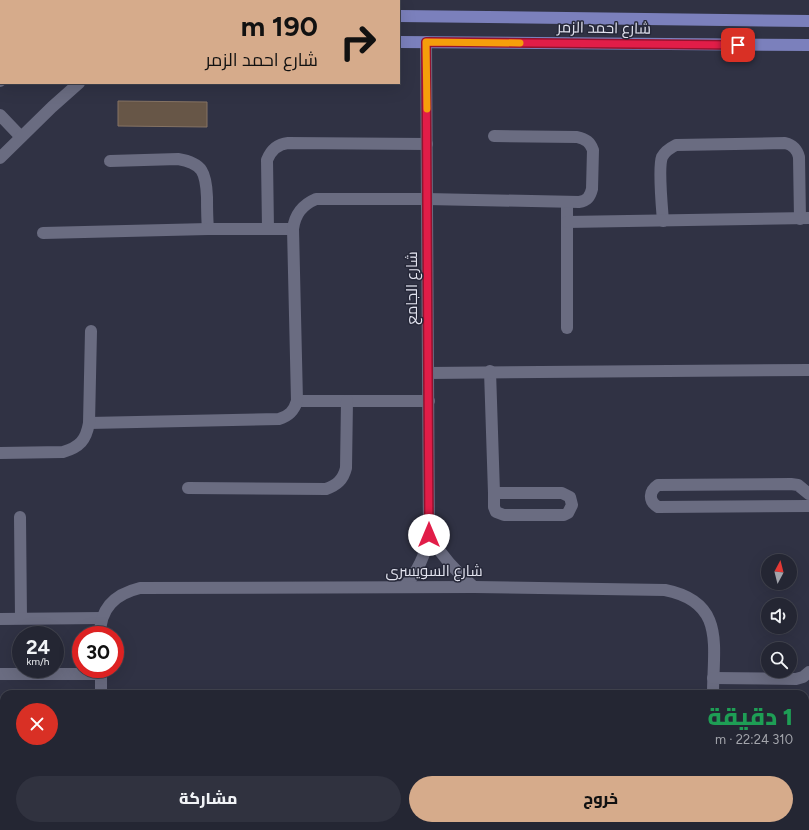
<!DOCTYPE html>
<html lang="ar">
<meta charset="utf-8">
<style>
body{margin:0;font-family:Figtree,Cairo,sans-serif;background:#30323f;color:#f1f3f6;direction:rtl;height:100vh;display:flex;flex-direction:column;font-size:15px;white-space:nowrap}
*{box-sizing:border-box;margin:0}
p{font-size:13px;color:#a3a5ac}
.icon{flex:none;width:22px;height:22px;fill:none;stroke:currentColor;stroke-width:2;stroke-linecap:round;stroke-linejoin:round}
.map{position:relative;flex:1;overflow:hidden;direction:ltr}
.panel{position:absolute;left:0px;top:690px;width:809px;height:140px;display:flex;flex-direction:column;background:#242633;border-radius:12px 12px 0 0;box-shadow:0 4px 16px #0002,0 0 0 1px #41434e;direction:rtl}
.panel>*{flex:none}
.banner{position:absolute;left:0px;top:0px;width:400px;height:84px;box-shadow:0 4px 16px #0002,0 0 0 1px #41434e;direction:rtl;background:#d6ab8b;color:#111;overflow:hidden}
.needle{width:26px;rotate:7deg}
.controls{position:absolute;left:761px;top:554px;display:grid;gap:8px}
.controls a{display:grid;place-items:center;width:36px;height:36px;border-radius:50%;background:#242633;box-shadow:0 4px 16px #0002,0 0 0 1px #41434e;font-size:20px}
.speed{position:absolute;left:12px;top:626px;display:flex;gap:8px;font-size:20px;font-weight:700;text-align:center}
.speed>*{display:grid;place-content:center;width:52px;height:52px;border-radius:50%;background:#242633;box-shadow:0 4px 16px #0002,0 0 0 1px #41434e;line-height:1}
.speed small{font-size:10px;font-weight:400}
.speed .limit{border:6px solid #d22;background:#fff;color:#111}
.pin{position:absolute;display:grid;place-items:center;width:34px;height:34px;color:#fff;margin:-17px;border-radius:8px;box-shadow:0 2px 6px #0006}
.me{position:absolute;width:44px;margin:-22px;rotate:0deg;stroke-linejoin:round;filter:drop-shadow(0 0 3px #0008)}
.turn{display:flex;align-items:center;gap:14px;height:84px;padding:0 16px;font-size:18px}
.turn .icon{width:52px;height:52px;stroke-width:2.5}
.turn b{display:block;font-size:28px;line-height:34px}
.round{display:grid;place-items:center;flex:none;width:42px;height:42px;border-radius:21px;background:#30323f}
.head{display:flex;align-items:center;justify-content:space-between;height:68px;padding:0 16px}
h1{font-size:24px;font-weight:800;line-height:30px;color:#1e9e55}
.action{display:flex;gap:8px;margin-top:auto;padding:8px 16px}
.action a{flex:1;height:46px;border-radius:24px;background:#d6ab8b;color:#111;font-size:16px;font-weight:800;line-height:46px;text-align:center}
.action a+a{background:#30323f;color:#f1f3f6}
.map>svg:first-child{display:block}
.building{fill:#675647;stroke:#857364}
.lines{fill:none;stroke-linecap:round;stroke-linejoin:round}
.minor{stroke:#6a6c81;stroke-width:12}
.major{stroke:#7b80bc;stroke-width:12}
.route-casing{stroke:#92132f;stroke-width:10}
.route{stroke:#e11d48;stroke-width:7}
.slow{stroke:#f59e0b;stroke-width:7}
.labels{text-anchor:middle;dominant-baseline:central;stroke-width:3;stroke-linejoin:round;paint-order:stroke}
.street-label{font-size:15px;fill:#e2e3ef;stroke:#262839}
</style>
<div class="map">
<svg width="809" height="830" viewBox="0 0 809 830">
<rect width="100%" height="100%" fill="#303244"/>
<polygon class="building" points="118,101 207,102 207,127 118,126"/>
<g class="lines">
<g class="minor">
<polyline points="0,81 1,80"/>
<polyline points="0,115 21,137"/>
<polyline points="0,158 52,107 79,83"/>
<path d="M110,161l68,-2c25,4 28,14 29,38 0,10 0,21 1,32"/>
<polyline points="567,202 567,328"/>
<path d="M663,221c-1,-13 -5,-54 -1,-64 3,-6 8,-9 14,-12l109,-2c8,2 12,6 14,14l1,62"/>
<polyline points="567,222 809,218"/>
<path d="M268,229l-1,-69c4,-10 10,-16 21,-17l139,1"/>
<polyline points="43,233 208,229 293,229"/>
<polyline points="490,371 494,493 494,507 496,512 504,515 564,515 568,513 572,505 570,497 562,493 494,493"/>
<polyline points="428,373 809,370"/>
<polyline points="297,401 429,401"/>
<path d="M89,423l190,-4c10,-3 15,-8 18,-18l-4,-172c2,-15 9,-24 23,-30h111l152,3c8,-1 11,-5 13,-13l1,-39c-3,-8 -7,-11 -16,-13l-83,-1"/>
<path d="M0,453l63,-1c17,-5 23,-12 26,-29l2,-92"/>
<path d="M188,488l138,1c11,-4 17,-9 20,-21l1,-67"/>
<path d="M809,494l-11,-9 -7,-1 -133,1c-9,6 -10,16 0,22l151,-1"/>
<polyline points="20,517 21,618"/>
<path d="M429,535c12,20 27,37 45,52"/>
<path d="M404,587c14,-16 21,-31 25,-52l-3,-493"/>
<polyline points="0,619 102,618"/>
<path d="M100,635c0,-27 15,-41 40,-47l334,-1 191,3c61,12 48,56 48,104"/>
<polyline points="101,669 101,694"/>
<polyline points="0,674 101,674"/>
<polyline points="713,678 796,679 803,677 809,672"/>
<polyline points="101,826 101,830"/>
<polyline points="223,826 223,830"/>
<polyline points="594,826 595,830"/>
<polyline points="404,830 404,826"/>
<polyline points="713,830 713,826"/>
</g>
<g class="major">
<polyline points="71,0 72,1"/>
<polyline points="151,0 162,1"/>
<polyline points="399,16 809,21"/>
<polyline points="399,42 809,45"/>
<polyline points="0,48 1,48"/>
</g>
</g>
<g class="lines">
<g class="route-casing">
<polyline id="route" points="429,535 426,42 738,45"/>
</g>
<use href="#route" class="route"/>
<polyline class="slow" points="427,109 426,42 520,43"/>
</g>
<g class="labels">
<g class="street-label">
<text transform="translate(604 28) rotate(1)">شارع احمد الزمر</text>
<text transform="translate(412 288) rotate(-90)">شارع الجامع</text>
<text x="434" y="571">شارع السويسرى</text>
</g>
</g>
</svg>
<div class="controls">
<a><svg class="needle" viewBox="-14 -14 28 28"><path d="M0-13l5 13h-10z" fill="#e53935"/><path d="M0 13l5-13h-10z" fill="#a3a5ac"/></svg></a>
<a><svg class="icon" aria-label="sound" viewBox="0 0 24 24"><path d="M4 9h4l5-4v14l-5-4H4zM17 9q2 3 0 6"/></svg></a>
<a><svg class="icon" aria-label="search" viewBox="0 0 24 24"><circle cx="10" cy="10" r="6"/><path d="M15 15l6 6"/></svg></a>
</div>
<div class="speed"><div>24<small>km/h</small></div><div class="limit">30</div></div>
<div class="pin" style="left:738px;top:45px;background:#d93025"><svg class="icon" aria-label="arrive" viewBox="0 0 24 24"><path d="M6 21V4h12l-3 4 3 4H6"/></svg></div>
<svg class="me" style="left:429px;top:535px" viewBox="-20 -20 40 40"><circle r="19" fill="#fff"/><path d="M0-13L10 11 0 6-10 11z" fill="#e11d48"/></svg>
<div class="banner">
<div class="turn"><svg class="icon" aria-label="right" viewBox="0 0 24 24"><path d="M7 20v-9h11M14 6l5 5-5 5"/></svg><div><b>190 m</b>شارع احمد الزمر</div></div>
</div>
<section class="panel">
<div class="head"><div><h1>1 دقيقة</h1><p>310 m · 22:24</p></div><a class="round" style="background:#d93025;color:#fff"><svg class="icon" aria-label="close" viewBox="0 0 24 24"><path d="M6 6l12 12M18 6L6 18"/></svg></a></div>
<div class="action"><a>خروج</a><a>مشاركة</a></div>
</section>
</div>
